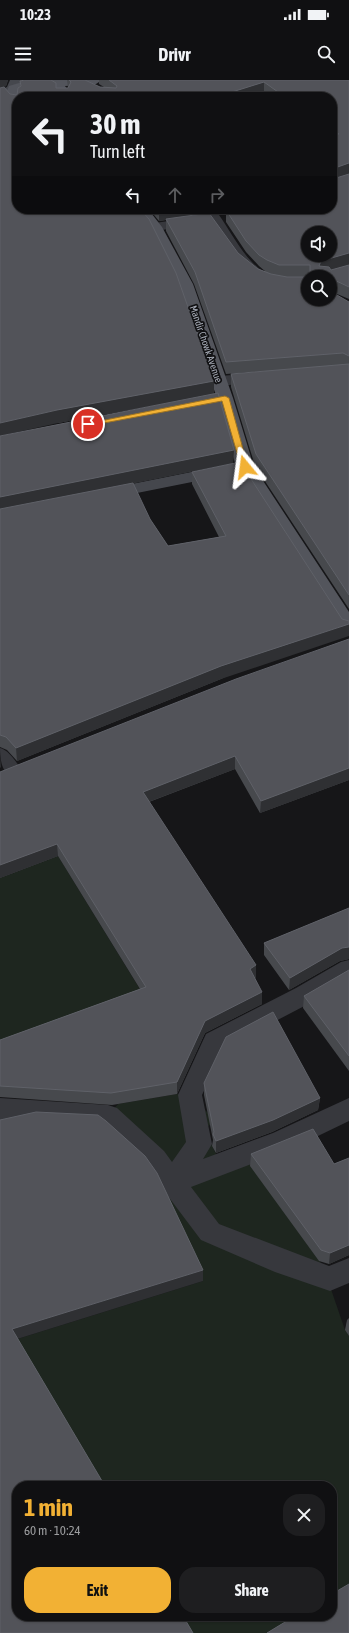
<!DOCTYPE html>
<meta charset="utf-8">
<style>
body{margin:0;font-family:"Asap Condensed",sans-serif;background:#1e1e20;color:#f1f3f6;height:100vh;display:flex;flex-direction:column;font-size:15px;white-space:nowrap}
*{box-sizing:border-box;margin:0}
p{font-size:13px;color:#9c9d9f}
.icon{flex:none;width:22px;height:22px;fill:none;stroke:currentColor;stroke-width:2;stroke-linecap:round;stroke-linejoin:round}
.map{position:relative;flex:1;overflow:hidden}
.sheet{position:absolute;left:12px;top:1401px;width:325px;height:140px;display:flex;flex-direction:column;background:#101012;border-radius:16px;box-shadow:0 1px 3px #0004,0 0 0 1px #303032}
.sheet>*{flex:none}
.top-card{position:absolute;left:12px;top:12px;width:325px;height:122px;border-radius:16px;box-shadow:0 1px 3px #0004,0 0 0 1px #303032;background:#101012;color:#f1f3f6;overflow:hidden}
.buttons{position:absolute;left:301px;top:146px;display:grid;gap:8px}
.buttons a{display:grid;place-items:center;width:36px;height:36px;border-radius:50%;background:#101012;box-shadow:0 1px 3px #0004,0 0 0 1px #303032;font-size:20px}
.pin{position:absolute;display:grid;place-items:center;width:34px;height:34px;color:#fff;margin:-17px;border:2px solid #fff;border-radius:50%;box-shadow:0 1px 4px #0007}
.me{position:absolute;width:44px;margin:-22px;rotate:344deg;stroke-linejoin:round;filter:drop-shadow(0 0 3px #0008)}
.turn{display:flex;align-items:center;gap:14px;height:84px;padding:0 12px;font-size:18px}
.turn .icon{width:52px;height:52px;stroke-width:2.5}
.turn b{display:block;font-size:28px;line-height:34px}
.lanes{display:flex;align-items:center;height:38px;padding:0 12px;background:#0003;justify-content:center;gap:20px;direction:ltr}
.lanes .off{opacity:.35}
.round{display:grid;place-items:center;flex:none;width:42px;height:42px;border-radius:16px;background:#1e1e20}
.overview{display:flex;align-items:center;justify-content:space-between;height:68px;padding:0 12px}
h1{font-size:24px;font-weight:700;line-height:30px;color:#f2b134}
.button{display:flex;gap:8px;margin-top:auto;padding:8px 12px}
.button a{flex:1;height:46px;border-radius:16px;background:#f2b134;color:#111;font-size:16px;font-weight:700;line-height:46px;text-align:center}
.button a+a{background:#1e1e20;color:#f1f3f6}
.status{display:flex;justify-content:space-between;align-items:center;height:28px;padding:0 20px;background:#101012;direction:ltr}
.status svg{height:11px;fill:currentColor}
header{display:flex;justify-content:space-between;align-items:center;height:52px;padding:0 12px;background:#101012;font-size:18px;font-weight:700}
.map>svg:first-child{display:block}
.green{fill:#1e261f}
.lines{fill:none;stroke-linecap:round;stroke-linejoin:round}
.service{fill:#37383d;fill-rule:evenodd}
.minor{fill:#37383d;fill-rule:evenodd}
.secondary{fill:#45474d;fill-rule:evenodd}
.primary{fill:#53555c;fill-rule:evenodd}
.wall{fill:#47494d}
.shaded-wall{fill:#2f3033}
.building{fill:#525359;stroke:#5f6168;fill-rule:evenodd}
.route{fill:#f2b134;stroke:#9d7322}
.labels{text-anchor:middle;dominant-baseline:central;stroke-width:3.5;stroke-linejoin:round;paint-order:stroke}
.far-street-label{font-size:10px;fill:#a8adb8;stroke:#111113}
</style>
<div class="status"><b>10:23</b><svg viewBox="0 0 49 12"><path d="M0 12V9h3v3zM5 12V6h3v6zM10 12V3h3v9zM15 12V0h3v12zM26 1h20v11H26zM47 4h2v5h-2z"/></svg></div>
<header><svg class="icon" aria-label="menu" viewBox="0 0 24 24"><path d="M4 6h16M4 12h16M4 18h16"/></svg>Drivr<svg class="icon" aria-label="search" viewBox="0 0 24 24"><circle cx="10" cy="10" r="6"/><path d="M15 15l6 6"/></svg></header>
<div class="map">
<svg width="349" height="1553" viewBox="0 0 349 1553">
<rect width="100%" height="100%" fill="#161618"/>
<g class="green">
<polygon points="58,776 146,919 0,972 0,798"/>
<polygon points="177,1014 190,1015 216,1041 204,1049 217,1076 241,1067 261,1100 323,1186 345,1250 349,1256 349,1511 332,1522 332,1406 100,1406 14,1260 203,1201 108,1036 118,1024"/>
<polygon points="178,1536 308,1536 280,1553 188,1553"/>
</g>
<g class="lines">
<path class="service" d="M0,668c9,2 17,15 22,23l-3,4c-17,5 -19,-15 -19,-27z"/>
<g class="minor">
<path d="M214,134l5,1c15,21 29,53 55,62 10,3 23,2 34,1v10c-14,0 -29,1 -43,-4 -28,-10 -43,-43 -58,-66l2,-3z"/>
<polygon points="196,137 201,138 203,141 201,144 155,151 150,150 148,147 150,144 155,143"/>
<polygon points="261,293 267,295 269,298 267,301 219,306 213,304 211,301 213,298 219,296"/>
<polygon points="349,880 349,900 312,922 224,968 202,1015 212,1064 203,1079 273,1053 349,1018 349,1041 291,1069 191,1107 219,1144 329,1186 349,1178 349,1203 330,1211 275,1192 201,1160 146,1087 102,1046 0,1040 0,1018 108,1025 117,1028 164,1071 172,1082 186,1062 178,1015 206,954 296,908 341,882"/>
</g>
<g class="secondary">
<path d="M10,0h12c-4,12 -10,15 -22,18v-8l7,-3z"/>
<polygon points="221,386 227,387 230,391 227,395 107,419 101,418 98,414 101,410 107,409"/>
</g>
<g class="primary">
<path d="M29,0h73l-6,4 -31,2 5,7 -1,4h-12l1,-4c-10,-9 -28,-8 -39,-2l-1,4 2,2h-3v8l-5,-1 -7,-8 4,-10z"/>
<polygon points="133,129 148,129 162,147 193,204 233,318 254,387 349,532 349,553 342,551 236,387 217,318 177,204 149,148"/>
</g>
</g>
<g class="wall">
<polygon points="0,0 8,0 6,6 3,7 10,14 17,15 20,6 20,1 56,8 68,8 67,0 85,0 100,7 104,7 99,4 99,0 349,0 349,185 331,190 349,185 349,219 330,211 330,197 286,197 349,222 349,529 255,386 231,307 231,294 296,289 226,294 194,204 166,151 166,140 159,141 149,129 232,129 186,136 238,173 258,189 273,194 266,192 259,186 246,172 226,142 226,130 332,129 332,17 269,17 264,13 252,17 17,17 214,301 214,314 58,343"/>
<polygon points="0,356 234,370 233,383 114,407 150,439 168,466 219,457 192,404 192,392 342,539 221,599 17,681 7,670 0,667"/>
<polygon points="349,559 349,700 260,733 235,689 149,722 256,897 255,898 262,924 205,953 177,1014 112,1025 0,1017 0,960 140,909 58,776 0,798 0,692"/>
<polygon points="349,828 349,879 340,881 289,910 264,875 264,863"/>
<polygon points="349,890 349,991 303,928 304,916"/>
<polygon points="204,1003 320,1018 318,1030 272,1052 216,1073 212,1066 213,1060 204,1015"/>
<polygon points="251,1074 334,1084 349,1078 349,1175 329,1184 319,1181 250,1086"/>
<polygon points="349,1238 349,1256 345,1250 347,1240"/>
</g>
<g class="shaded-wall">
<polygon points="0,0 8,0 6,6 0,9"/>
<polygon points="264,2 264,13 252,17 216,17"/>
<polygon points="349,83 349,95 332,100 332,89"/>
<polygon points="159,129 232,129 159,141"/>
<polygon points="349,173 349,185 321,193 319,186 321,181"/>
<polygon points="214,301 214,314 58,343 0,356 0,343 57,330"/>
<polygon points="234,370 233,383 0,430 0,417"/>
<polygon points="349,544 349,556 221,599 17,681 16,668 221,586"/>
<polygon points="0,675 1,687 0,688"/>
<polygon points="235,676 235,689 143,724 143,712"/>
<polygon points="349,688 349,700 260,733 261,721"/>
<polygon points="57,764 58,776 0,798 0,785"/>
<polygon points="349,867 349,879 340,881 289,910 290,898 342,868"/>
<polygon points="256,885 256,897 249,901 250,889"/>
<polygon points="262,912 262,924 205,953 177,1014 177,1002 205,941"/>
<polygon points="320,1018 318,1030 272,1052 216,1073 216,1061"/>
<polygon points="349,1165 349,1175 329,1184 330,1173"/>
<polygon points="203,1190 203,1201 14,1260 12,1249"/>
</g>
<g class="building">
<polygon points="25,0 51,0 56,3 56,8 68,8 71,2 69,0 85,0 100,7 116,8 117,6 109,0 349,0 349,83 332,89 332,56 339,54 332,49 332,17 285,17 264,2 216,17 17,17 17,129 140,129 149,139 176,193 214,301 57,330 0,343 0,8 4,7 10,14 17,15 18,8 21,6 20,1"/>
<path d="M349,94v79l-28,8 -2,5 10,1 2,3 18,-5v22l-19,-9v-1h-20v-12h-31l-12,-5 -8,-5 -13,-14 -20,-31 6,-1h100v-31l1,1zM308,153h22v22h-22z"/>
<polygon points="209,133 238,173 258,189 271,194 287,197 308,197 308,219 330,219 330,211 349,222 349,276 343,273 226,282 195,192 166,139"/>
<polygon points="349,284 349,515 256,374 231,294"/>
<polygon points="218,313 234,370 0,417 0,356"/>
<polygon points="240,382 342,539 349,541 349,544 221,586 16,668 6,657 0,655 0,429 133,403 150,439 168,466 226,456 192,392"/>
<polygon points="349,559 349,688 261,721 235,676 143,712 256,885 250,889 262,912 205,941 177,1002 111,1013 0,1006 0,960 146,907 57,764 0,785 0,692 236,599"/>
<polygon points="349,828 349,867 342,868 290,898 264,863"/>
<polygon points="349,890 349,976 304,916"/>
<polygon points="273,932 320,1018 273,1040 216,1061 213,1054 214,1052 204,1003 226,957"/>
<polygon points="36,1032 98,1035 106,1041 145,1076 157,1093 203,1190 12,1249 105,1406 17,1406 17,1536 183,1536 193,1553 0,1553 0,1040"/>
<polygon points="313,1049 334,1084 349,1078 349,1165 330,1173 321,1170 251,1074"/>
<polygon points="349,1504 349,1553 267,1553 295,1536 332,1536 332,1514"/>
</g>
<polygon class="route" points="225,316 229,318 248,387 247,388 241,387 222,321 88,346 85,344"/>
<g class="labels">
<g class="far-street-label">
<text transform="translate(206 264) rotate(71)">Mandir Chowk Avenue</text>
</g>
</g>
</svg>
<div class="buttons">
<a><svg class="icon" aria-label="sound" viewBox="0 0 24 24"><path d="M4 9h4l5-4v14l-5-4H4zM17 9q2 3 0 6"/></svg></a>
<a><svg class="icon" aria-label="search" viewBox="0 0 24 24"><circle cx="10" cy="10" r="6"/><path d="M15 15l6 6"/></svg></a>
</div>
<div class="pin" style="left:88px;top:344px;background:#d93025"><svg class="icon" aria-label="arrive" viewBox="0 0 24 24"><path d="M6 21V4h12l-3 4 3 4H6"/></svg></div>
<svg class="me" style="left:245px;top:387px" viewBox="-20 -20 40 40"><path d="M0-17L14 15 0 8-14 15z" fill="#f2b134" stroke="#fff" stroke-width="4"/></svg>
<div class="top-card">
<div class="turn"><svg class="icon" aria-label="left" viewBox="0 0 24 24"><path d="M17 20v-9H6M10 6l-5 5 5 5"/></svg><div><b>30 m</b>Turn left</div></div>
<div class="lanes"><svg class="icon" aria-label="left" viewBox="0 0 24 24"><path d="M17 20v-9H6M10 6l-5 5 5 5"/></svg><svg class="icon off" aria-label="ahead" viewBox="0 0 24 24"><path d="M12 20V5M6 11l6-6 6 6"/></svg><svg class="icon off" aria-label="right" viewBox="0 0 24 24"><path d="M7 20v-9h11M14 6l5 5-5 5"/></svg></div>
</div>
<section class="sheet">
<div class="overview"><div><h1>1 min</h1><p>60 m · 10:24</p></div><a class="round"><svg class="icon" aria-label="close" viewBox="0 0 24 24"><path d="M6 6l12 12M18 6L6 18"/></svg></a></div>
<div class="button"><a>Exit</a><a>Share</a></div>
</section>
</div>
